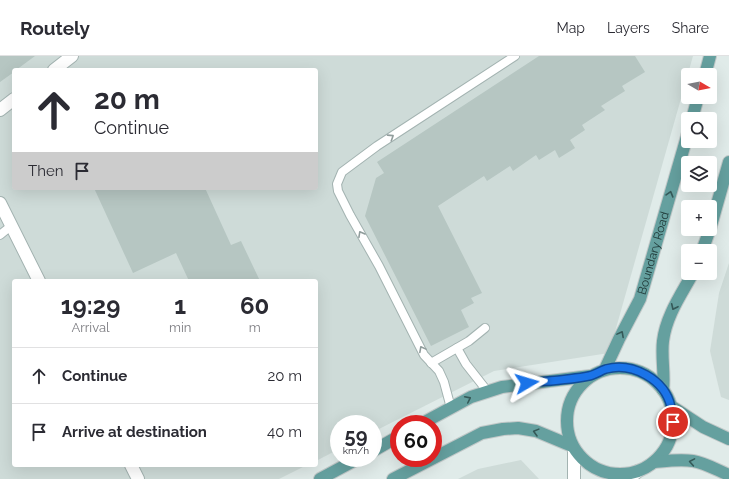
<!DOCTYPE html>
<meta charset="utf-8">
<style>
body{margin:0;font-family:Raleway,sans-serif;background:#f7f7f7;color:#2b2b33;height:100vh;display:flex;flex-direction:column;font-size:15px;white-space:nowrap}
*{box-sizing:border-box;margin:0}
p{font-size:13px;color:#7c7c81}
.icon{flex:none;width:22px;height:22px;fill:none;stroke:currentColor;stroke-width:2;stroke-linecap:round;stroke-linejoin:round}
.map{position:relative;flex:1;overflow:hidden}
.panel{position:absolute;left:12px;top:223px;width:306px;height:188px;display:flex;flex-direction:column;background:#fff;border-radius:4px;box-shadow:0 4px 16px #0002}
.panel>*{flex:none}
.hud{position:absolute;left:12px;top:12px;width:306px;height:122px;border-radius:4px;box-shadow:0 4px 16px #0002;background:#fff;color:#2b2b33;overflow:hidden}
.needle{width:26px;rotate:100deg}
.fabs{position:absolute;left:681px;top:12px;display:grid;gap:8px}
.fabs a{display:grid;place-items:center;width:36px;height:36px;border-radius:4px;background:#fff;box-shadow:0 4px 16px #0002;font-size:20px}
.speed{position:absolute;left:330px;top:359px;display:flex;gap:8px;font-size:20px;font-weight:700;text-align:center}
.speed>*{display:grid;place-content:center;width:52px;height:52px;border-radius:50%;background:#fff;box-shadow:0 4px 16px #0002;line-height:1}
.speed small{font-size:10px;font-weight:400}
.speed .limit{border:6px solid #d22;background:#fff;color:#111}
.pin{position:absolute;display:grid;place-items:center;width:34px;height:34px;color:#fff;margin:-17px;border:2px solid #fff;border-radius:50%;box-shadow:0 1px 4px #0007}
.me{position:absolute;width:44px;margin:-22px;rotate:83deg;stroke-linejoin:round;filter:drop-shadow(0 0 3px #0008)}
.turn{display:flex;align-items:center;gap:14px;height:84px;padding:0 16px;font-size:18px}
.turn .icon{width:52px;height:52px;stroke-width:2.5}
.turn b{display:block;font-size:28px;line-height:34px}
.then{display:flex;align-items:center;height:38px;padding:0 16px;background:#0003;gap:8px;font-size:15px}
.eta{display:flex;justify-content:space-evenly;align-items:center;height:68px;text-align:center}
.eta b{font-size:24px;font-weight:700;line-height:28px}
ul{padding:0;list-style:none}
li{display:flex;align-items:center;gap:12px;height:56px;padding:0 16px;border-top:1px solid #e1e1e2}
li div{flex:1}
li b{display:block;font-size:15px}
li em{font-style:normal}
header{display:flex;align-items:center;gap:24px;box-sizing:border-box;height:56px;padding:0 20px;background:#fff;border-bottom:1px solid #e1e1e2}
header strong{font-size:19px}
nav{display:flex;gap:22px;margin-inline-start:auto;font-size:14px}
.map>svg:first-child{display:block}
.built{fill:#cedbd8;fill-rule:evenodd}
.building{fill:#b6c6c2}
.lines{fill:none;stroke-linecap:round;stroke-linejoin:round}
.lane-casing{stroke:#a3b3b1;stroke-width:10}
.street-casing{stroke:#a3b3b1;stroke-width:14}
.primary-casing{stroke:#c1c8c8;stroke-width:14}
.lane{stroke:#fff;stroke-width:8}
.street{stroke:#fff;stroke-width:12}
.primary{stroke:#65a09f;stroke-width:12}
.oneway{stroke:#909d9c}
.oneway2{stroke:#355958}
.route-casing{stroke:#114b97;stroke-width:10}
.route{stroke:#1a73e8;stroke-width:7}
.labels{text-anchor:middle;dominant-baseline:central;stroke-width:3;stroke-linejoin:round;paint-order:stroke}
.street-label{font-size:12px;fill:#213b3a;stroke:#f1f8f6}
</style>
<header>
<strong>Routely</strong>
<nav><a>Map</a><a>Layers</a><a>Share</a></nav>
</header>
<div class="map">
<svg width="729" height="423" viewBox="0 0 729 423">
<rect width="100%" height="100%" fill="#e0ebe9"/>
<g class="built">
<path d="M0,0h693l-84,297 -115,18 -121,61v-8h-34v25l-23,12v-180h-302v184h293l-28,14h-279zM14,14h302v118h-302z"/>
<polygon points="729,207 729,344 721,341 710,295 719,237"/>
<polygon points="521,404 539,423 458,423 478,413"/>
</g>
<g class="building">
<polygon points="0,0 35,0 16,14 14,14 14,16 0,26"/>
<polygon points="539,0 635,0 645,16 622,30 625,35 601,50 605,54 582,69 585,74 570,84 575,92 559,102 555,94 539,104 536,99 513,115 510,110 487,125 484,120 438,150 482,237 471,242 474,247 461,254 469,271 431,290 365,160 376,122 384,117 377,106"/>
<polygon points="94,132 205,132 231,189 241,185 260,225 189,225 176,197 133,217"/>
</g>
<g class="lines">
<g class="lane-casing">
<g id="lane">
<polyline points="0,179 11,170"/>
<polyline points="457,292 466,308 488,336"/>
<polyline points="431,307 469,285 485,272"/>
<polyline points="451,352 444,326 439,315 424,299 379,210 350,159 338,135 337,128 342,116 377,90 515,0"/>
</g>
</g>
<g class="street-casing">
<g id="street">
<polyline points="54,14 72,0"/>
<polyline points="0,54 14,43"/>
<polyline points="0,147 39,225"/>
<polyline points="574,392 574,423"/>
<polyline points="131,409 138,423"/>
<polyline points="629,423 638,415"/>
</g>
</g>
<g class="primary-casing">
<g id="primary">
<polyline points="705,19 710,0"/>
<polyline points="692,63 698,41"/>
<polyline points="710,173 729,106"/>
<polyline points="702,195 710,173"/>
<circle cx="620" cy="365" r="53"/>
<path id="s1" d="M605,313l14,-30 21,-40 48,-166"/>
<path d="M663,334c2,-16 -2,-33 0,-49 3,-25 18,-46 30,-68"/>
<polyline points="671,350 703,371 729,383"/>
<polyline points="421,368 471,341 502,331 590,320"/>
<polyline points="373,395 399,380"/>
<path d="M654,406c12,-1 26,-3 39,-1 12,2 24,9 36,14"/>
<polyline points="320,423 359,402"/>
<polyline points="393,423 482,377 503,373 518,372 536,375 572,390"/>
</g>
</g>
<use href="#lane" class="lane"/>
<use href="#street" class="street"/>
<use href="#primary" class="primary"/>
</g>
<defs><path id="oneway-chevron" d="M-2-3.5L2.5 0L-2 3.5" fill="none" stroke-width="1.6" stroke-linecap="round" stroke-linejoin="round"/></defs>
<g class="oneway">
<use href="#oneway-chevron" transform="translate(391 81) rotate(-33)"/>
<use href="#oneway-chevron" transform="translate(361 178) rotate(-119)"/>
<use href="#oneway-chevron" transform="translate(422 293) rotate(-118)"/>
</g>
<g class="oneway2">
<use href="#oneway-chevron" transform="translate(670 138) rotate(-74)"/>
<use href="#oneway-chevron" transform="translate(674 251) rotate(115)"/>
<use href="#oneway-chevron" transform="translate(621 278) rotate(-62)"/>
<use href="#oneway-chevron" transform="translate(468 343) rotate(-26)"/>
<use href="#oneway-chevron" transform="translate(536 376) rotate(-165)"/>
<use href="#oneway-chevron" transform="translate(692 406) rotate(-170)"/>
</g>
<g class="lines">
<g class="route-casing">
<path id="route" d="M527,327c20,-2 42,-3 62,-7 6,-1 11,-5 17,-7 26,-7 59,10 65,38 2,5 2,10 2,15"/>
</g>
<use href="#route" class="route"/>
</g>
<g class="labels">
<g class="street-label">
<text stroke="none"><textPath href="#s1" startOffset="126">Boundary Road</textPath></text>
</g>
</g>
</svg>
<div class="fabs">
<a><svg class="needle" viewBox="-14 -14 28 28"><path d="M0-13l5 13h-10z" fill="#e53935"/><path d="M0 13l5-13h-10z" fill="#7c7c81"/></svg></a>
<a><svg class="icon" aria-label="search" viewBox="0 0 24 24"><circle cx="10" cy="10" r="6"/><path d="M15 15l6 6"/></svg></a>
<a><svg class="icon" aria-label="layers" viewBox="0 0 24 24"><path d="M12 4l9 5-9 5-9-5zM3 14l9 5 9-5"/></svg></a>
<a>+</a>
<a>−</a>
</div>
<div class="speed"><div>59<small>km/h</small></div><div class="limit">60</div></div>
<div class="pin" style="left:673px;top:366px;background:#d93025"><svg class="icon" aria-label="arrive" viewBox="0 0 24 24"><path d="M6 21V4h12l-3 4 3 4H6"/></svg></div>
<svg class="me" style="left:527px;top:327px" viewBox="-20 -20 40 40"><path d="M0-17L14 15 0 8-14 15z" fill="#1a73e8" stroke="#fff" stroke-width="4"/></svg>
<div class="hud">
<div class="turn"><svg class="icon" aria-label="ahead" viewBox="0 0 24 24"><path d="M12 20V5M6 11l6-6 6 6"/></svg><div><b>20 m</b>Continue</div></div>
<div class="then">Then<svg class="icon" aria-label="arrive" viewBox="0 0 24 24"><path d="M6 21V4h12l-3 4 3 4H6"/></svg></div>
</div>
<section class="panel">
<div class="eta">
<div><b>19:29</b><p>Arrival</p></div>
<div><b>1</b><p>min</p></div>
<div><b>60</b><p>m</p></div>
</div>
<ul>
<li><svg class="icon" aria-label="ahead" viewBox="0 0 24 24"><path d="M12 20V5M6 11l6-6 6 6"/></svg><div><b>Continue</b></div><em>20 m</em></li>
<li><svg class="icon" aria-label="arrive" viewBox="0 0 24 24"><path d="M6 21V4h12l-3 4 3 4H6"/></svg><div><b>Arrive at destination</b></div><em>40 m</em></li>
</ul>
</section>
</div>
